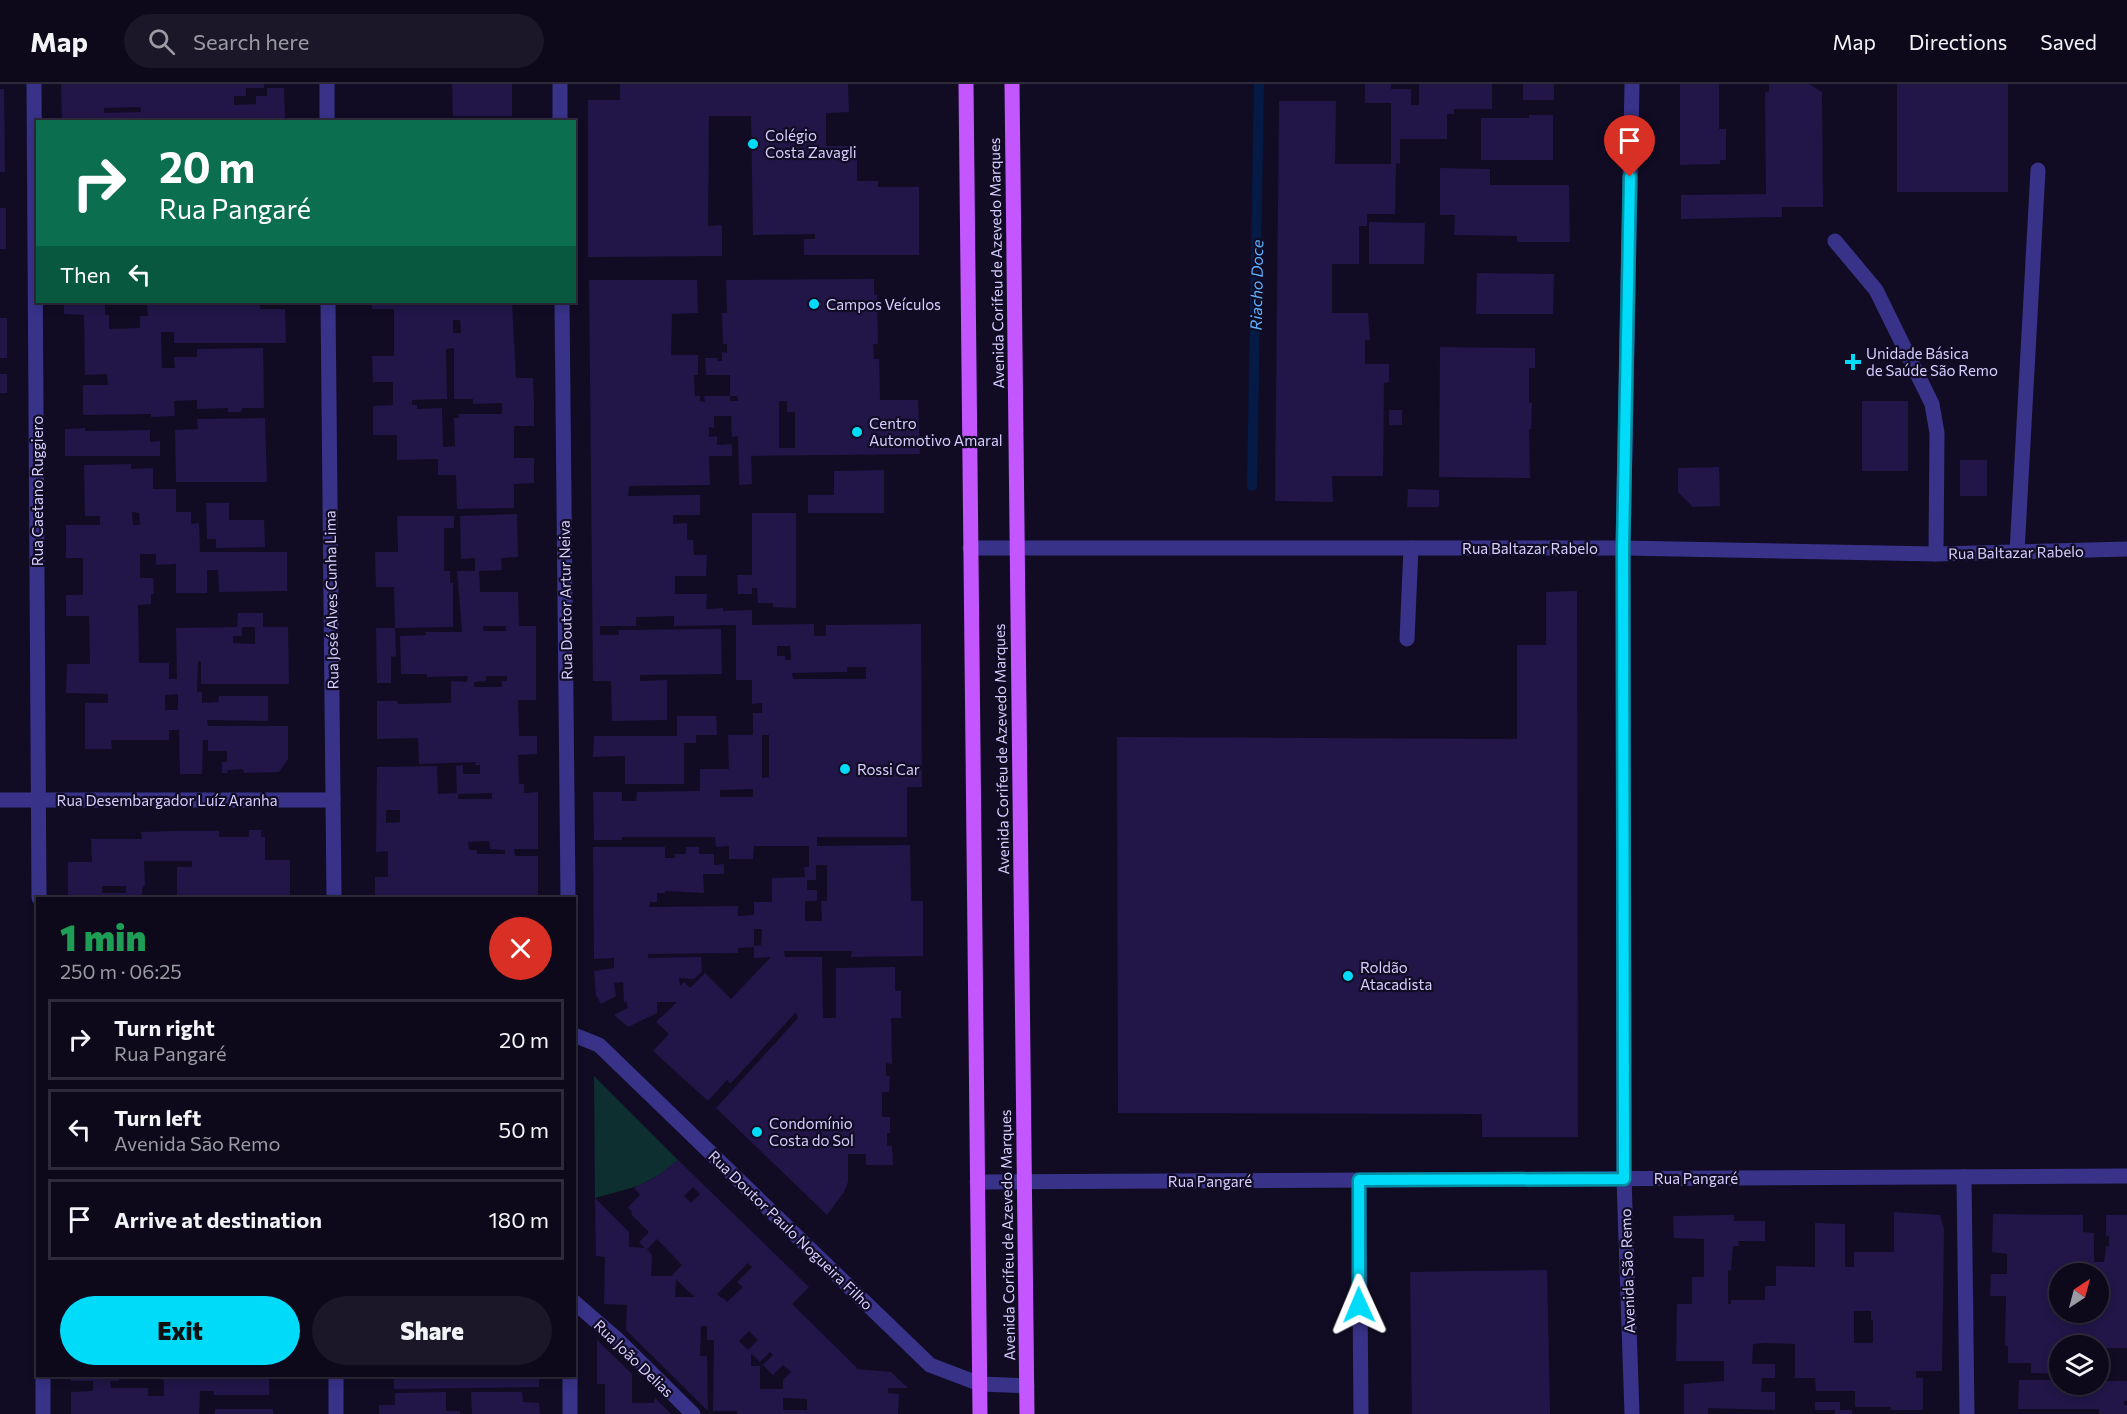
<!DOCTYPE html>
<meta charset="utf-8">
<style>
body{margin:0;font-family:Commissioner,sans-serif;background:#1b1728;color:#f1f3f6;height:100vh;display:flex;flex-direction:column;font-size:22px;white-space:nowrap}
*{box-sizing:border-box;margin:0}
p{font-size:20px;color:#9a9aa3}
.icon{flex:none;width:33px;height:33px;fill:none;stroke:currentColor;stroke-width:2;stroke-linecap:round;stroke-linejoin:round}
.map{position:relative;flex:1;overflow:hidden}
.drawer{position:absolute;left:36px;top:813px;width:540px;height:480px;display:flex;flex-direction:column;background:#0d091b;border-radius:0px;box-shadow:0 3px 9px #0003,0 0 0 2px #2d2a3a}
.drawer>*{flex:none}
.guide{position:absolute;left:36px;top:36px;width:540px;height:183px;border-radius:0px;box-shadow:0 3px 9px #0003,0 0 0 2px #2d2a3a;background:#0b6e4f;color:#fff;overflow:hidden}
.needle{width:39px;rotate:36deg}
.fabs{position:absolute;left:2049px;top:1179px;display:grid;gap:12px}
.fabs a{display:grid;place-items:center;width:60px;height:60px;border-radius:50%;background:#0d091b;box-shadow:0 3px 9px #0003,0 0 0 2px #2d2a3a;font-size:30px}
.pin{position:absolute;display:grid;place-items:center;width:51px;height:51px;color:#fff;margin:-62px -26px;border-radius:50% 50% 50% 0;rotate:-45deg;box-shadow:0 0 6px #0007}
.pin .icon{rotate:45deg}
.me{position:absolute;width:66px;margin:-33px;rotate:359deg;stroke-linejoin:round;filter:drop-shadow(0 0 4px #0008)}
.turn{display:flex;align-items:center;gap:21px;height:126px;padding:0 24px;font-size:27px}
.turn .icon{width:78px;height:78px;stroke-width:2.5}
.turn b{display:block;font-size:42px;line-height:51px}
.then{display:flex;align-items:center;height:57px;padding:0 24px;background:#0003;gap:12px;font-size:22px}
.round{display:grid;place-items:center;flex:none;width:63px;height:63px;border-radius:32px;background:#1b1728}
.summary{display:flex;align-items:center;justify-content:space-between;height:102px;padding:0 24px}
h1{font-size:36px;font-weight:800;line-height:45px;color:#1e9e55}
.cta{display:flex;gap:12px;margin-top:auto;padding:12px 24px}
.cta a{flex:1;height:69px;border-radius:36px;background:#00dbfa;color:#111;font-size:24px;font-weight:800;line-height:69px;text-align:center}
.cta a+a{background:#1b1728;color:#f1f3f6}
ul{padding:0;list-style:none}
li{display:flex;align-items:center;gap:18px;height:81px;margin:0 12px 9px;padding:0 12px;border:3px solid #2d2a3a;border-radius:0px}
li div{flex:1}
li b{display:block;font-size:22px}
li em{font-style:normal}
header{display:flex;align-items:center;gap:36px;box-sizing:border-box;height:84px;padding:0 30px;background:#0d091b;border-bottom:2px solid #2d2a3a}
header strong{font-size:28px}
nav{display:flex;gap:33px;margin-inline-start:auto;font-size:21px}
.search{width:420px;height:54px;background:#1b1728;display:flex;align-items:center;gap:15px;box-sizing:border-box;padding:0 21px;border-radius:33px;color:#9a9aa3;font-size:22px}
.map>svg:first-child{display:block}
.park{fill:#0e2f2f}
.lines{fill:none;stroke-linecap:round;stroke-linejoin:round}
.stream{stroke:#051a45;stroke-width:10}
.building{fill:#211647;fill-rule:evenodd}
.service{stroke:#383288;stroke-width:15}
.minor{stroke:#383288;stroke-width:15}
.primary{stroke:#c456ff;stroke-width:15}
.route-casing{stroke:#008ea2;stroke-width:15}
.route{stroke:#00dbfa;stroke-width:10}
.poi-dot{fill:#00dbfa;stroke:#110c24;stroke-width:2}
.labels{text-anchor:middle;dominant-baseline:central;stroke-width:4.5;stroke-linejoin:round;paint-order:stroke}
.poi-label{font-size:15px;fill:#d6cfff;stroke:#110c24;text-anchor:start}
.street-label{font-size:15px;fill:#d6cfff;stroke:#110c24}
.water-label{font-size:16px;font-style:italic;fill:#5db0ff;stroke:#110c24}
</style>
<header>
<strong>Map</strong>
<div class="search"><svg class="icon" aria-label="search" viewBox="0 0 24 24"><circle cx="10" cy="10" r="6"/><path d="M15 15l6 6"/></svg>Search here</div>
<nav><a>Map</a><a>Directions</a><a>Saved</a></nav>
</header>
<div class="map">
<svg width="2127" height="1330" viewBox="0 0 2127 1330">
<rect width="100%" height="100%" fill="#110c24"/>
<polygon class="park" points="594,992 678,1076 659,1091 638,1102 595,1114"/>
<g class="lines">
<polyline class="stream" points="1252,402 1259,0"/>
</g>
<g class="building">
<path d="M61,0h203v4h-18v8h-12v9l22,-1v-8h11v-8h17l1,34h-223zM140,23l1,5 -37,1v-5z"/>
<polygon points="452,0 512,0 512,32 453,32"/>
<polygon points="620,0 848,0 849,28 826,29 826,62 857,62 857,97 878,97 878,103 919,103 919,171 804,171 804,155 815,155 815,150 753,151 751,32 709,32 708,142 722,141 722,172 588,173 588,16 620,16"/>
<polygon points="1365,0 1391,0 1391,5 1411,5 1411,21 1419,21 1419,0 1492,0 1492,25 1454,25 1454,30 1447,30 1447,55 1400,55 1400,80 1396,79 1395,130 1367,130 1367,142 1359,142 1359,180 1332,180 1332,229 1368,229 1370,256 1365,256 1365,280 1389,280 1389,298 1384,299 1383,392 1332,392 1333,418 1275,417 1279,17 1336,17 1335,80 1391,80 1391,19 1365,19"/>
<rect x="1523" y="0" width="31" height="16"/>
<polygon points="1680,0 1719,0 1719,45 1726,45 1726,76 1720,76 1720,80 1680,81"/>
<polygon points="1769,0 1809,0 1822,8 1823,123 1782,123 1782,133 1681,135 1681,111 1766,110 1765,8 1769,8"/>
<rect x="1897" y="0" width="111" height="108"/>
<polygon points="0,5 4,5 5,88 0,88"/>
<polygon points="1529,31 1553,31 1553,76 1481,76 1481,34 1529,34"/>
<polygon points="1440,84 1490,85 1490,101 1569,101 1570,158 1517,158 1517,152 1454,151 1455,131 1440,131"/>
<rect x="0" y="124" width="6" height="41"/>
<polygon points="1369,138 1425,139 1424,180 1369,180"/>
<polygon points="1477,189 1554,190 1553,230 1476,230"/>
<path d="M874,195v16h3l1,49h-5l1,15h5l1,41h38l2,54 -169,2 1,28 -13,1 -1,-49 -6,1 -1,-21h-17v12l-5,-1v10l8,-1v9l15,-1v12h-23l1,29 -81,1 -1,10 72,-1v20h-27v9l14,-1v17h6l1,15h13l-1,21h-31v18h32l-1,15 17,-1v3l29,-1v15l62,-1v12h12v-11l95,-1 1,163h-15v50h-90v9l93,-1 1,56h12v55l-72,1 1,-6h-68l1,6h37l1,61h13v-50l59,-1v24h6v27h-10l1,46 -6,-1v13h4l-1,16h-7v25h8v16h-3v13h5l1,19h-27v-11h-18v28l-4,10 -17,23 -111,-107 82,-90 -2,-6 -66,72 -3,-4 -19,21 -55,-50 16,-17 -13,-12 21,-20h-20v11l-29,14 -14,-12 14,-7 -2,-8 -2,3 -1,-21 -9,1 2,13 -15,8 -5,-9 -2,-24 20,-3v-10l-20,1 -1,-112h72v11h10v-4h11v-7h13v7h15v11l10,-1v10h-21l1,19 -39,-2v2h-8v9h-7l-1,5 89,-1v10l16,-1v-13h18v-24l33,-1 -1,-10h5v-21h-55l-1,13h-24v-13l-13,1 -1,-10h-93v3h-28l-1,-48h29v9h14l1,-9 63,-1v-22h29l-1,-34h25v-22h9v-10l-10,1v-24h-16v-55l-62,1v-10l-38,1v9h-36v9h19v-5l102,-1 1,45 -82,1v6l27,-1v40l-55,1 -1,-40h-18l-4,-401h108l1,33 -26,1 -1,41h27v20h-4l1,21h5v5l5,1 -1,-6h26v5h8l-1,-5h-7v-21h-24l-1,-17h12v3h5v-9l5,1v-9h-4l-1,-31h5l-1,-33zM779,317h8v11h8v36h-16zM777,562h13l1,14h-6v-4h-8zM847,583h19v12h-73l-1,-6 55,-1zM762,651h7v42l-7,1zM753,705v8h-33v-7zM816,781h11v36h-6l1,20h-17v-20h12v-11h-10v-10h9zM754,845h8l-1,16 -7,1zM754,863v11l17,-1 -40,42 -26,-26 -15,15 -6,-6 -4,4 -1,-8 15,1 8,-8 -1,-14 -53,1v-4l90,-1v-5z"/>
<polygon points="64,218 105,218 105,231 109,231 109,245 140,244 140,232 148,232 147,218 260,218 260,225 285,225 286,259 174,259 174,248 161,248 162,284 175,284 174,273 197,273 197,265 263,264 264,324 242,324 241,328 228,328 228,324 197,325 197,316 174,317 175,332 151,333 151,330 83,331 83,301 108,301 107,290 85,291 84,231 64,230"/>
<path d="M372,218h140l4,76h17l1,25v23h-20v32h20v25l-20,1v24l-57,1 -1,-34h-18v-16l-41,1v-25h-24v-29l20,-1v-23h-20l-1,-26h22v-47h-22zM453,236h7l1,13h-8zM454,264v51h19v5l29,-1v11h-43v4h-5l1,28 -12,1 -1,-39 -25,1v-4h-5v-5l35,-1 -1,-50z"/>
<rect x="0" y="234" width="7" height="40"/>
<polygon points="1440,263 1535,264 1535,284 1529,284 1529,319 1532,319 1531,345 1529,345 1530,394 1439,393"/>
<rect x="0" y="290" width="7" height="19"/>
<rect x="1862" y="317" width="46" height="70"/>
<rect x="1389" y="326" width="13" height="15"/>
<polygon points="265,334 267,398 176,398 175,346 198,345 197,335"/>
<polygon points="85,344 85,347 150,346 150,358 160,357 160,372 65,372 65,345"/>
<rect x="1960" y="376" width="27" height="36"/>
<path d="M131,380v5l22,-1v21h23v23h15v12l8,-1 1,29h87v39l-68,1 -1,-22h-11v23h-31v-29l-20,1v-11h-16v24h13l1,16h-3v10l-13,1 1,58h30v16h8l-1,-51 61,-1 1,-14h25v14h25l1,57h-88v-22l-3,-1 -1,31h5v11l16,-1 1,-6h49v25l-61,-1 1,6h80v33l-9,13 -35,1 -1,-4 -16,1 1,3h-6v-11h5v-11h-19v-11h-5l-1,34h-22l-1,-44h-10v10h-58l1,9h-27v-46h23v-9l-42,-1 1,-29h23l-1,-48h-23v-21h17v-37h-17v-33h34v-9h-15l-1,-51zM132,428l7,1 1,12h-7zM242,543h13v17l-22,-1v-7h9zM178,610v16h-13v-15z"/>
<polygon points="1719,383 1720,422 1693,423 1678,408 1678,384"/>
<polygon points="884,386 884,429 808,429 808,411 834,411 834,387"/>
<polygon points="1408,405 1439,406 1439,422 1437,423 1407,423"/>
<polygon points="206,419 229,419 229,436 264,436 265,463 216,464 216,455 207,455"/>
<polygon points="752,429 796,429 796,524 773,523 773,519 758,519 757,504 752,504 752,510 738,510 737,491 752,491"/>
<path d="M517,430l1,43 -17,1 1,12 -23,1 1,21h38l1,34h17v74h-18l1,36h18v18l-19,1 1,29h5v9l14,-1v57h-24l1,7h23v41l-163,1v-21h13v-26l-12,1 1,-85 60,-1 1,28 19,-1 -1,-27 7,-1v9h17v-9h-5l1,-3 -57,2 -1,-26 -41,1v-38h20l1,3 53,-1v-22l16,1 1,-6 -41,1v-3h-26l-1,-38 26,-1 -1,-3h37l-5,-61h18v-13l-14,1 -1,-43zM483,542h23v5h-23zM486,592h21v5h-5v6h-28v-5l12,-1zM492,709v6h-34v-5zM386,726h14v12l-14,1zM489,757l1,8 15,1v4h-28v-4h-8l-1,-8z"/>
<polygon points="397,432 454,432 454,444 444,444 444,487 450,487 450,499 453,499 453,543 395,544 394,503 376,503 375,468 398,468"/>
<polygon points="1577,507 1578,1053 1482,1053 1482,1030 1118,1029 1117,653 1517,655 1517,561 1546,561 1546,508"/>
<polygon points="376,544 395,544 396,573 391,572 391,599 377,599"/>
<polygon points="677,632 716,632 717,651 696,651 696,659 684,659 684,700 625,700 625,672 593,673 594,652 677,652"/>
<path d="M249,746h12v7h4v23h25v38h-113v-31h15v-6h-48l1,25h-2l-2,12h-73v-36h24l-1,-23h51l-1,-7 36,-1h42v6h30zM102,802h24v7h-24z"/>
<path d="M678,1076l131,127 -17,17 65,64 -1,1 35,3 17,16h-20v5l11,1 -1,20h-161v-3h-24l1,-71h-7v-14h-6l-1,30h7l1,55 -82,-81 1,-25 -23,-1 1,-47 -9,-1 -1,-58 34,34v15l16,1 -6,-6 10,-10 -18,-18 1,-2 -4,-5 12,-12 -6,-7 25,-13zM693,1103l7,7 -9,9 -7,-7zM657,1155l25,26 -10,10 2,1h-23l1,-21 -5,-6zM748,1179l4,4 -15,15 6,5 -16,15 -5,-5 -1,1 -4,-4zM676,1195l11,11 8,7h-20zM749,1247l9,9 -10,10 -9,-9zM770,1268l3,3 -10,10 10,10 10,-10 8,7 -8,8v9h-23v-23h-9v-13l9,9zM783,1314l24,1v11h-24z"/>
<path d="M1894,1128l46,3 4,14 -2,142h-26v7h7v32h-32v-3h-36v-16h-39l-1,-13h-20v-34l-30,-1 -12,1 -1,20h23v14h-13l-1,14h14v18l-67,-2v6h-24v-30l40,-3v-20h-48l1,-57h15v-27h12v-38l-30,-1 -1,-22 61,-1v6h31v20h-27l1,5h-6l-2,24h-3v34h3v-4h34v-14h11v-20l39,1v-44l30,1v43h9v-15h40zM1854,1227h17v9h2v23h-19z"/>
<path d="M1993,1130l90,1v17l11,1v29h10l2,-16 3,1v-11h-3v-21h21v133h-22v26h-7v-28h-38v28l-29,-1v-10h-23v-17h-3l1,-50h-16l1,-22h16v-20l-15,-2zM2060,1190h38v38h-38z"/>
<polygon points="1547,1186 1550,1330 1412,1330 1410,1188"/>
<polygon points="597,1256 632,1290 632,1319 654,1319 655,1314 671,1330 605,1330 605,1300 597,1300"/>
<polygon points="71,1292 120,1292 119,1297 110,1297 111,1304 148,1304 148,1312 164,1312 164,1296 161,1296 160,1292 269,1292 269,1311 214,1311 214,1307 200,1307 199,1330 71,1330 71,1308 93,1307 93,1297 71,1297"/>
<polygon points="394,1292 539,1292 539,1303 394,1305"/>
<polygon points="2019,1296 2060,1296 2060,1300 2098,1300 2098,1297 2127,1297 2127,1317 2124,1317 2124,1321 2127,1321 2127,1330 2099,1330 2099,1325 2018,1325"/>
<polygon points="446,1308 446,1327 460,1327 460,1330 379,1330 379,1321 395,1321 395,1309"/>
<polygon points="471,1308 522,1308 523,1318 539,1319 540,1330 472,1330"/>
<polygon points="1815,1318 1840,1318 1840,1326 1852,1326 1852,1330 1835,1330 1835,1326 1815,1326"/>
<rect x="215" y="1325" width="58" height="5"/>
</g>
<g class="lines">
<g class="service">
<polyline points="1835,157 1876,206 1932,320 1937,349 1936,470"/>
<polyline points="2017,468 2038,86"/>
<polyline points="1407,555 1411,464"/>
<polyline points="1359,1097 1361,1330"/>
<polyline points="574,1218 618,1256 693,1330"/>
</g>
<g class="minor">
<polyline points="34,0 39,814"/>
<polyline points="327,0 327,38"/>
<polyline points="560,0 560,38"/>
<polyline points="1632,0 1623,464 1624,1095 1632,1330"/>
<polyline points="328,218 334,814"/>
<polyline points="562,218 568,814"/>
<polyline points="970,464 1623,464 1936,470 2127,465"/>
<polyline points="0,716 333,716"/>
<polyline points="574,951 599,961 930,1281 980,1300 1027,1302"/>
<polyline points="1964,1093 1967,1330"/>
<polyline points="977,1098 2127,1092"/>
<polyline points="43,1292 43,1330"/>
<polyline points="336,1292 336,1330"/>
<polyline points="570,1292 570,1330"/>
</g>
<g class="primary">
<polyline points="966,0 980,1330"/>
<polyline points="1012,0 1027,1330"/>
</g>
</g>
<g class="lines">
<g class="route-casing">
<polyline id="route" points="1359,1221 1359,1096 1624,1095 1623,464 1630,93"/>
</g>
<use href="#route" class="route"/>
</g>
<g class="poi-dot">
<circle cx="753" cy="60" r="6"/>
<circle cx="814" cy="220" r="6"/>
<path d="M1850 269h6v6h6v6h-6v6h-6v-6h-6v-6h6z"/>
<circle cx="857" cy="348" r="6"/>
<circle cx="845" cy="685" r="6"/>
<circle cx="1348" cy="892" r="6"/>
<circle cx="757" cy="1048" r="6"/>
</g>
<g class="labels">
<g class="poi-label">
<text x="765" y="51">Colégio<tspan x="765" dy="17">Costa Zavagli</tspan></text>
<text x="826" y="220">Campos Veículos</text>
<text x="1866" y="269">Unidade Básica<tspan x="1866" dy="17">de Saúde São Remo</tspan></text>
<text x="869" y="339">Centro<tspan x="869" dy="17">Automotivo Amaral</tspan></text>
<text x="857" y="685">Rossi Car</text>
<text x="1360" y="883">Roldão<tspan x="1360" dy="17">Atacadista</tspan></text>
<text x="769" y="1039">Condomínio<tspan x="769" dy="17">Costa do Sol</tspan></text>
</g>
<g class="street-label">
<text transform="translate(996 179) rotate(-91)">Avenida Corifeu de Azevedo Marques</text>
<text transform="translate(37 407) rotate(-90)">Rua Caetano Ruggiero</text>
<text x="1530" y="464">Rua Baltazar Rabelo</text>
<text transform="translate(2016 468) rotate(-1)">Rua Baltazar Rabelo</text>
<text transform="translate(331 516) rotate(-91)">Rua José Alves Cunha Lima</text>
<text transform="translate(565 516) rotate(-91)">Rua Doutor Artur Neiva</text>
<text transform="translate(1001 665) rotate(-91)">Avenida Corifeu de Azevedo Marques</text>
<text x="167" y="716">Rua Desembargador Luíz Aranha</text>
<text x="1696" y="1094">Rua Pangaré</text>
<text x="1210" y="1097">Rua Pangaré</text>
<text transform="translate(791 1146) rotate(44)">Rua Doutor Paulo Nogueira Filho</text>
<text transform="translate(1007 1151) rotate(-91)">Avenida Corifeu de Azevedo Marques</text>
<text transform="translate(1627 1187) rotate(-92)">Avenida São Remo</text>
<text transform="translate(634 1274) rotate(44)">Rua João Delias</text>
</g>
<g class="water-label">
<text transform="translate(1256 201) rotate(-89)">Riacho Doce</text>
</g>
</g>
</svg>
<div class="fabs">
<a><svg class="needle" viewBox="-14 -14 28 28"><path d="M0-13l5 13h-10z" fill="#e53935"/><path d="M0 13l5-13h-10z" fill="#9a9aa3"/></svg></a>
<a><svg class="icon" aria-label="layers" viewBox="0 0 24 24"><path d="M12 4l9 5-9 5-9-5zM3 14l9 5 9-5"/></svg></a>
</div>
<div class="pin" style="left:1630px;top:93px;background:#d93025"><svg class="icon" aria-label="arrive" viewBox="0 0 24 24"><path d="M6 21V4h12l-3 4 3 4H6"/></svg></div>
<svg class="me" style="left:1359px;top:1221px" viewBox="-20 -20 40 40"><path d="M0-17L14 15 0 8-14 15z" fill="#00dbfa" stroke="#fff" stroke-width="4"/></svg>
<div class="guide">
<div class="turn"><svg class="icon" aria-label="right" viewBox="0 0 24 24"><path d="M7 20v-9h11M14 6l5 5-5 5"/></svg><div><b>20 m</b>Rua Pangaré</div></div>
<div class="then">Then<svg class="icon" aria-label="left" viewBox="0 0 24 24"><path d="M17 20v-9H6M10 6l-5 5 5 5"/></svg></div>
</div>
<section class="drawer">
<div class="summary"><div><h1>1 min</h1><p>250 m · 06:25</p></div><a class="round" style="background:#d93025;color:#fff"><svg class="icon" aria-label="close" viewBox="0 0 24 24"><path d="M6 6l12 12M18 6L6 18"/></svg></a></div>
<ul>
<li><svg class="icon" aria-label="right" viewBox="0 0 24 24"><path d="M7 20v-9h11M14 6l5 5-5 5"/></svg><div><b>Turn right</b><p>Rua Pangaré</p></div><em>20 m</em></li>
<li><svg class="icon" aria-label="left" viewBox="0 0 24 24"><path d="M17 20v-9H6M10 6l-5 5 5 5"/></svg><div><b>Turn left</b><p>Avenida São Remo</p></div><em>50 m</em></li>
<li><svg class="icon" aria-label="arrive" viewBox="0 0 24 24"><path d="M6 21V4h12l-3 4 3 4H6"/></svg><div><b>Arrive at destination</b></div><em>180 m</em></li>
</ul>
<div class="cta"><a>Exit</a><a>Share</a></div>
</section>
</div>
